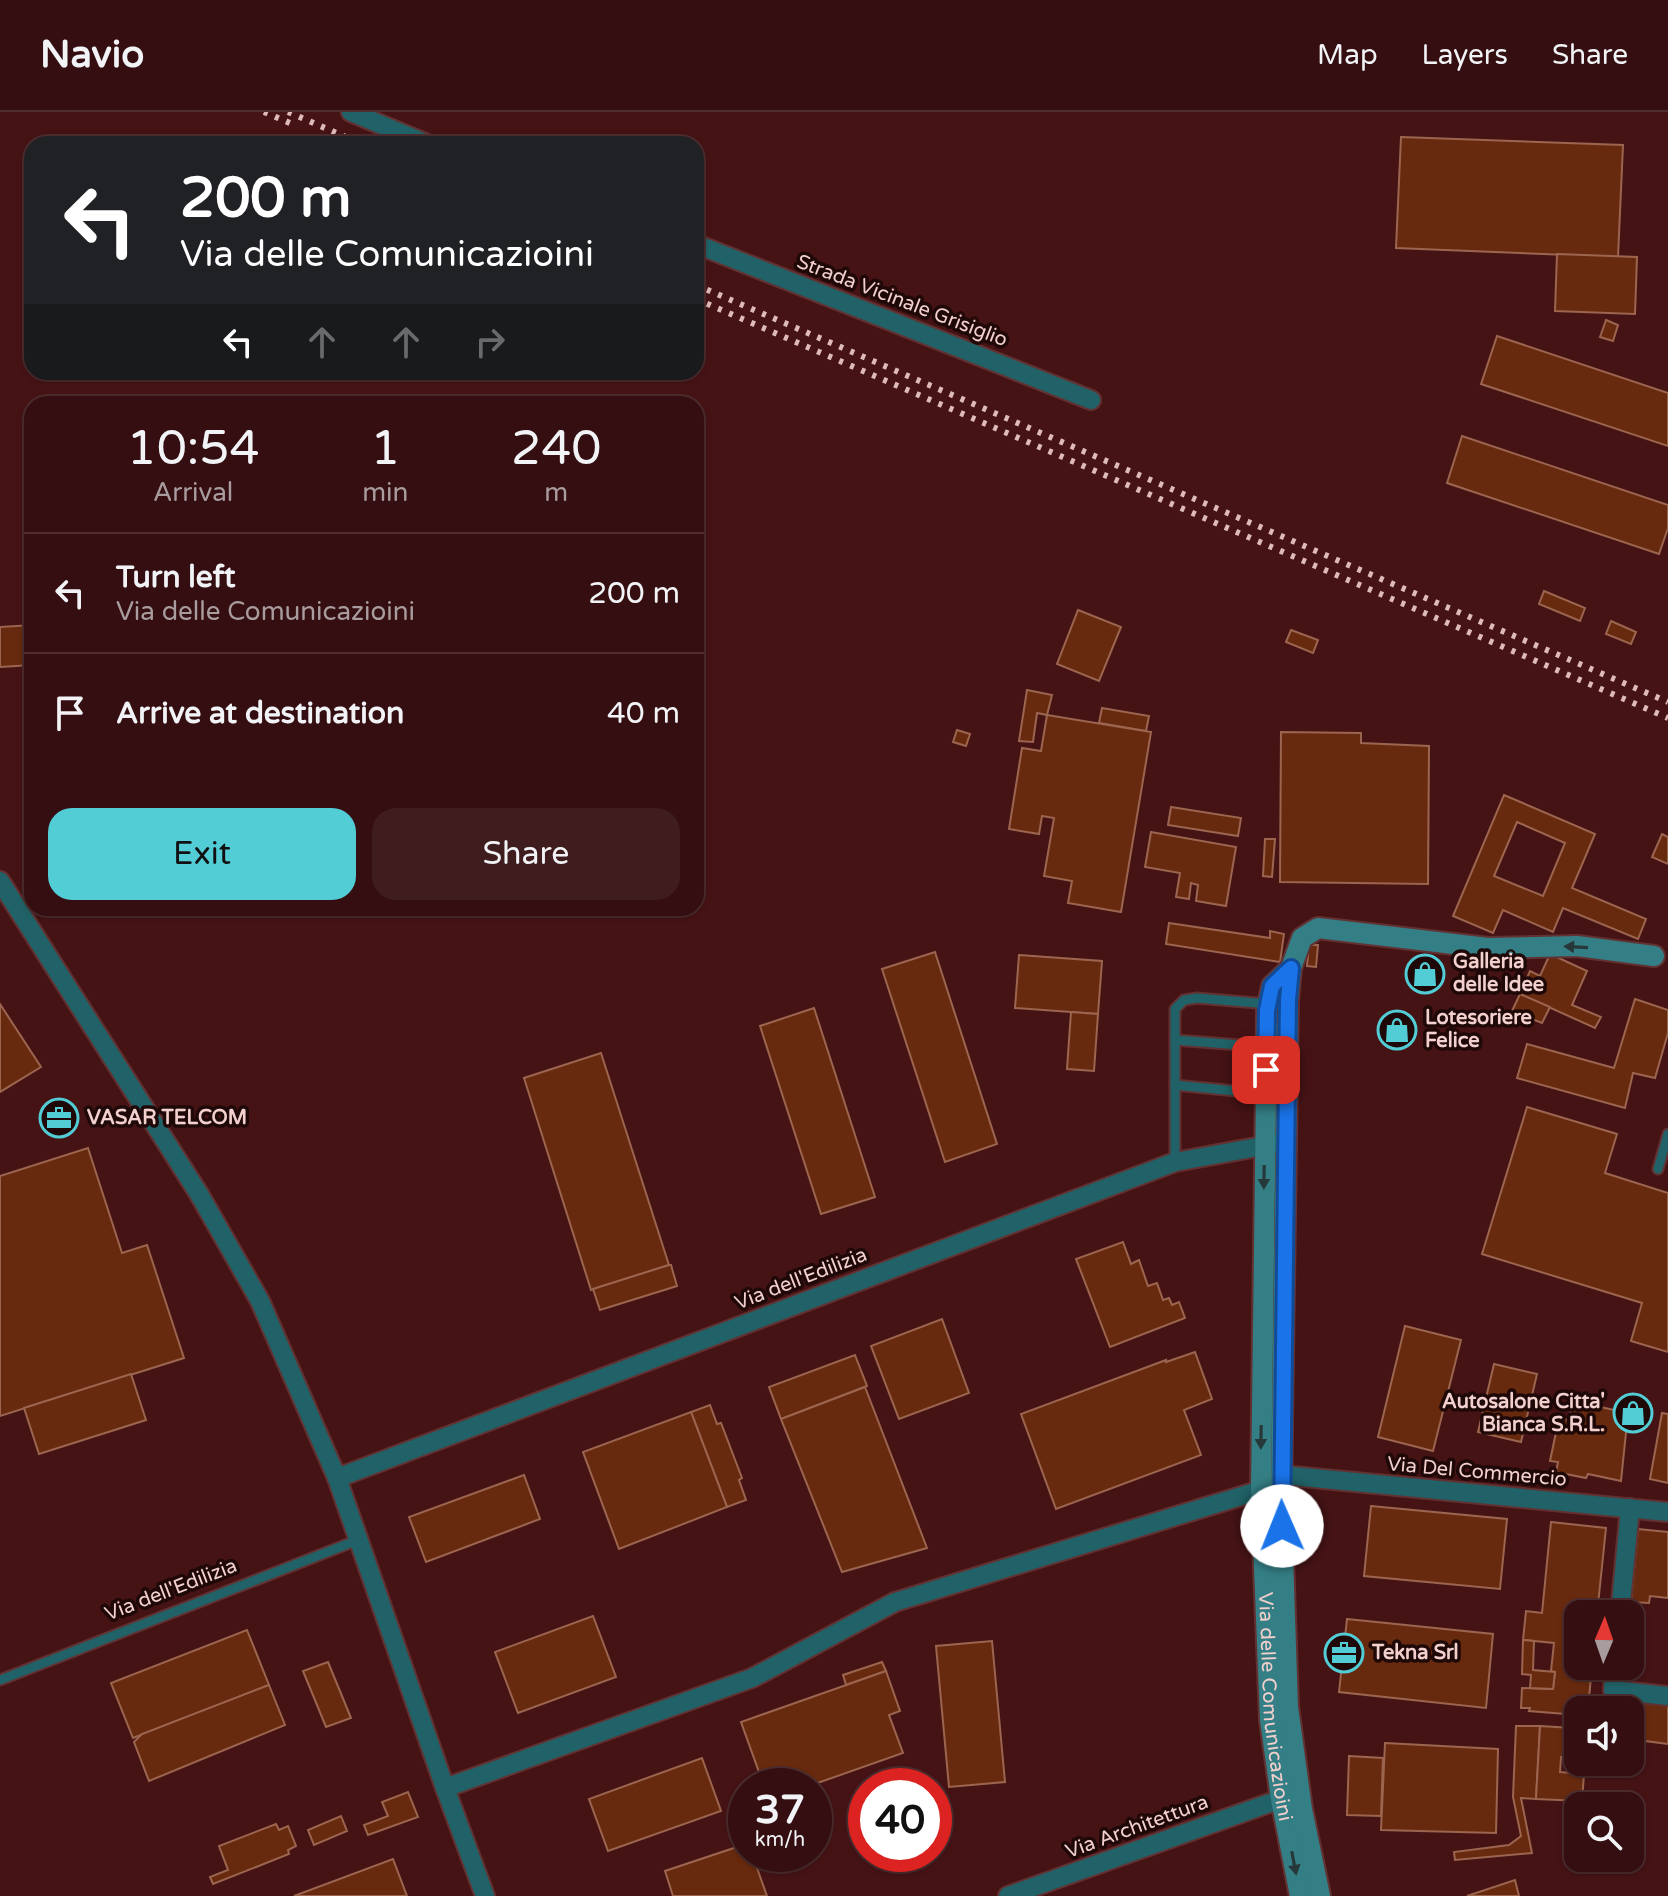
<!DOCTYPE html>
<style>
body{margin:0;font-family:"Varela Round",sans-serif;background:#3f1c1e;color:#f1f3f6;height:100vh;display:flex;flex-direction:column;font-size:30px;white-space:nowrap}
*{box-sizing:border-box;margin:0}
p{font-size:26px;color:#a99c9f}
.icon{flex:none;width:44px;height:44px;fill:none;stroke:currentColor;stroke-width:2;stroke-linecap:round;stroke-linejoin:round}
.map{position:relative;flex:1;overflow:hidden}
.drawer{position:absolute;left:24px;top:284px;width:680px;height:520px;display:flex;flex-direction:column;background:#340e10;border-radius:24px;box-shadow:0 2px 6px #0004,0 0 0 2px #4e2e30}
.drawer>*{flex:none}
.top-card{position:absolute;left:24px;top:24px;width:680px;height:244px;border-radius:24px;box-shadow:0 2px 6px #0004,0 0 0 2px #4e2e30;background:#202124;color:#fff;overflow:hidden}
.needle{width:52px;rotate:2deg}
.buttons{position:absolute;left:1564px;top:1488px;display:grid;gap:16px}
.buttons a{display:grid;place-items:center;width:80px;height:80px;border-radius:16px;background:#340e10;box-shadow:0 2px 6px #0004,0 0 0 2px #4e2e30;font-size:40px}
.speed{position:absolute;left:728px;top:1656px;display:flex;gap:16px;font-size:40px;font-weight:700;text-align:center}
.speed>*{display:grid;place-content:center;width:104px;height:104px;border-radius:50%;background:#340e10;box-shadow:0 2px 6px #0004,0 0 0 2px #4e2e30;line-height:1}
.speed small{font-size:20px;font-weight:400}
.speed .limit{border:12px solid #d22;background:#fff;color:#111}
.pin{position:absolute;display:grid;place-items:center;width:68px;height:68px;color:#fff;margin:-34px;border-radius:16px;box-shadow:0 4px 12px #0006}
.me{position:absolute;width:88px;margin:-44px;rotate:359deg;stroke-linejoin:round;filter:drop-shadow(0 0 6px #0008)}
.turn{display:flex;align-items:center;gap:28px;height:168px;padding:0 24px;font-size:36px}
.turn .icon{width:104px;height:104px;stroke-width:2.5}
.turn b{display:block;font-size:56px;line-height:68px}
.lanes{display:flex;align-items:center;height:76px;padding:0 24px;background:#0003;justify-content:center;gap:40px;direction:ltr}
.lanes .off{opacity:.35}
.eta{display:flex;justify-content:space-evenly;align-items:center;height:136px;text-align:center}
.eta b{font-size:48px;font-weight:600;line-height:56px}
.button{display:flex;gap:16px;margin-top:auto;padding:16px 24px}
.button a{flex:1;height:92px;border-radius:24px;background:#52ccd5;color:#111;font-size:32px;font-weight:600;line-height:92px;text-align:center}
.button a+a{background:#3f1c1e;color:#f1f3f6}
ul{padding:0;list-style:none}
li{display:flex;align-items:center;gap:24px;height:120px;padding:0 24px;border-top:2px solid #4e2e30}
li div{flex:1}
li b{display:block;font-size:30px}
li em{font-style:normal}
header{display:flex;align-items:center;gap:48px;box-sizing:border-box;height:112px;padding:0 40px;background:#340e10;border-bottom:2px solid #4e2e30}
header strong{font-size:38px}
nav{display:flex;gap:44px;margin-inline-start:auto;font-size:28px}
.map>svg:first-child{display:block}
.building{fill:#682a0e;stroke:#9b654f;stroke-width:2;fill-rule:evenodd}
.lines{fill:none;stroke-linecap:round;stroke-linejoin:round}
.lane-casing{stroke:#623132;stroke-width:13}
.street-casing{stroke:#623132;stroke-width:22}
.secondary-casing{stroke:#623132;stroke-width:24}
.lane{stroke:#206267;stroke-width:9}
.street{stroke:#206267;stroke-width:18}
.secondary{stroke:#347f85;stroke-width:20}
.rail{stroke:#debab8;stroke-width:6;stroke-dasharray:4 8;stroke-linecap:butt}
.oneway{fill:#27383a}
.route-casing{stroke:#114b97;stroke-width:20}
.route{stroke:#1a73e8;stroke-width:14}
.labels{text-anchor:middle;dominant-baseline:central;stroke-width:7;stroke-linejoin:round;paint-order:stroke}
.street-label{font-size:20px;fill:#f2d0cd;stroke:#1e0808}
.poi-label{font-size:20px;font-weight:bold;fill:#f2d0cd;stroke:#1e0808;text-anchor:start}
</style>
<header>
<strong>Navio</strong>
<nav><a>Map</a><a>Layers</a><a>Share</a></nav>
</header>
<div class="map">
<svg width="1668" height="1784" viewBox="0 0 1668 1784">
<rect width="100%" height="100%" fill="#461315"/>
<g class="building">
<polygon points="1401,25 1623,33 1618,145 1396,136"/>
<polygon points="1557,142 1637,145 1635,202 1555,199"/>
<polygon points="1606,208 1618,213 1613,229 1600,225"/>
<polygon points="1497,224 1668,281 1668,334 1481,272"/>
<polygon points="1462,324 1668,393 1668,416 1659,442 1447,371"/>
<polygon points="1544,479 1585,496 1580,509 1539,492"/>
<polygon points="1078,498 1121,515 1099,569 1057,552"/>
<polygon points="1611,509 1636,520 1631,532 1606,522"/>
<polygon points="32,513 32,553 0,555 0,515"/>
<polygon points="1291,518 1318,528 1313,541 1286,530"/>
<polygon points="1027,578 1052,583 1047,603 1037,601 1033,630 1019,629"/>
<polygon points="1102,596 1149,604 1146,619 1099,611"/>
<polygon points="1047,603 1151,620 1121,800 1068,791 1072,769 1044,764 1054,706 1042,704 1039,722 1009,717 1022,636 1041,639"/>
<polygon points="957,618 970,622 966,634 953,630"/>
<polygon points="1281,620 1361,621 1361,631 1429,634 1428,772 1280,770"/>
<path d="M1504,683l91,39 -23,54 74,31 -8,20 -75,-31 -10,24 -50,-22 -10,23 -40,-17zM1517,710l48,21 -22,53 -49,-20z"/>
<polygon points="1171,695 1241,706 1238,724 1168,713"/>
<polygon points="1151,720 1236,735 1226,794 1196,789 1198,773 1191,771 1189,787 1176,785 1180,761 1145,755"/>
<polygon points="1662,722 1668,725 1668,752 1652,745"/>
<polygon points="1265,727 1275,727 1272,765 1263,764"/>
<polygon points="1169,811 1270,826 1270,819 1284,822 1280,850 1166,832"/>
<polygon points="1309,833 1318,833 1316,855 1307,854"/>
<polygon points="935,840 997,1032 945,1050 882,857"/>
<polygon points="1550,842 1587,859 1572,893 1601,905 1595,916 1520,882 1530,859 1540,864"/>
<polygon points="1019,843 1102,849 1098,902 1015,896"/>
<polygon points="1520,882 1550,895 1542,911 1512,899"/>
<polygon points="1635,887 1668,898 1668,921 1655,966 1633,961 1625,996 1517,966 1527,932 1614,956"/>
<polygon points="0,892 41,955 0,980"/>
<polygon points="814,896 875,1085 821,1102 760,914"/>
<polygon points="1071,900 1098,902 1094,959 1067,957"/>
<polygon points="601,941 669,1153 591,1178 524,966"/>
<polygon points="1527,995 1617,1022 1605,1061 1668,1081 1668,1240 1631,1229 1642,1191 1482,1142"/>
<polygon points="88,1036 122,1141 147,1133 184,1246 0,1304 0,1064"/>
<polygon points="1123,1130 1131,1152 1139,1148 1148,1174 1157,1171 1163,1188 1169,1186 1172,1193 1179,1190 1185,1206 1110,1235 1076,1147"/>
<polygon points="669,1153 671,1153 677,1174 600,1198 593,1177"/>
<polygon points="942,1207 969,1281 899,1307 871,1234"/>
<polygon points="1405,1214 1461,1228 1433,1339 1378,1325"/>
<polygon points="1195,1240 1212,1287 1184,1298 1201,1343 1056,1397 1021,1302 1166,1248 1166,1250"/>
<polygon points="855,1243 867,1274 781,1307 769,1275"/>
<polygon points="1494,1252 1537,1262 1521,1330 1478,1320"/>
<polygon points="131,1262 146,1308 39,1342 24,1296"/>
<polygon points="865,1275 927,1436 842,1460 781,1307"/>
<polygon points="1573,1289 1628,1301 1621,1369 1588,1362 1586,1366 1556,1360 1558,1350 1550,1349 1559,1306 1569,1308"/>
<polygon points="710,1293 717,1312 721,1311 742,1366 739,1368 746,1388 727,1395 691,1300"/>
<polygon points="691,1300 727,1395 619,1437 583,1340"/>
<polygon points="1662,1301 1668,1302 1668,1371 1650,1367"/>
<polygon points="524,1363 540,1407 426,1450 409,1405"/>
<polygon points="1371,1394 1507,1407 1500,1477 1364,1464"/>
<polygon points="1551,1410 1606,1416 1597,1502 1578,1502 1578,1554 1592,1554 1588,1597 1578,1598 1578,1603 1529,1599 1530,1596 1521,1596 1522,1576 1553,1577 1555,1560 1551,1559 1554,1531 1523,1528 1526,1499 1542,1501"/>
<polygon points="1638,1417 1668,1420 1668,1486 1650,1484 1649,1491 1631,1490"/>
<polygon points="593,1504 616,1565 518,1601 495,1540"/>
<polygon points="1347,1507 1493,1522 1486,1596 1339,1580"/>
<polygon points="247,1518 269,1573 133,1626 111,1571"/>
<polygon points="1523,1528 1534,1529 1533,1558 1555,1560 1553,1577 1530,1576 1531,1563 1522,1562"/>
<polygon points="992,1529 1005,1670 949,1675 936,1534"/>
<polygon points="328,1550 351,1606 326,1615 303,1559"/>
<polygon points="882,1550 886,1559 846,1573 843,1563"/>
<polygon points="886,1559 900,1599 889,1603 903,1641 809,1674 764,1674 741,1610"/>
<polygon points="269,1573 285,1613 149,1669 134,1630 142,1622"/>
<polygon points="1626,1585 1668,1591 1668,1632 1630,1627 1630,1598 1624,1598"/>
<polygon points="1516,1614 1540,1614 1536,1687 1521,1686 1532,1741 1455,1748 1454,1740 1509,1733 1521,1724 1513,1685"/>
<polygon points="1540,1614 1572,1616 1573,1622 1578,1623 1578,1646 1561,1645 1560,1660 1584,1662 1582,1689 1536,1687"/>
<polygon points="1385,1631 1498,1637 1496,1721 1381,1718"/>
<polygon points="1349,1644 1383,1646 1381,1704 1347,1703"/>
<polygon points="702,1646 721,1699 608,1739 589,1687"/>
<polygon points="408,1680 418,1705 368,1723 364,1713 388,1704 382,1690"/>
<polygon points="341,1704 347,1719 314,1733 308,1718"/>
<polygon points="276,1712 279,1718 288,1714 296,1734 288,1738 289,1742 213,1772 210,1765 228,1758 219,1734"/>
<polygon points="746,1732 746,1742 752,1742 767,1784 673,1784 665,1759"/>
<polygon points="393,1747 407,1784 294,1784"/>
<polygon points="1515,1768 1519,1784 1467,1784"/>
</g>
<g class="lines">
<g class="lane-casing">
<g id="lane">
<polyline points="1175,928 1267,935"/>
<polyline points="1175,973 1266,982"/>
<polyline points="1175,1050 1175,897 1184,888 1197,886 1269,892"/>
<polyline points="1658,1057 1668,1022"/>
<polyline points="0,1568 358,1428"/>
</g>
</g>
<g class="street-casing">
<g id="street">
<polyline points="351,0 427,32"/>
<polyline points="696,132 1091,288"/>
<polyline points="0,769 199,1082 260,1189 337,1366 445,1676 485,1784"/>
<polyline points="1282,1363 1668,1400"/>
<polyline points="337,1366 1175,1050 1279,1031"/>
<polyline points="1620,1502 1630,1396"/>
<polyline points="1615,1554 1613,1578 1668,1584"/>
<polyline points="445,1676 752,1566 895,1490 1261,1378"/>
<polyline points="1008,1784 1281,1687"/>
</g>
</g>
<g class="secondary-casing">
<g id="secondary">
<path id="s1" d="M1291,856l-19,18 -5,24 -6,480 9,230 11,79 19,97"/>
<polyline points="1320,1784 1302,1697 1288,1595 1281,1384 1288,888 1291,856 1302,826 1318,816 1488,836 1577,834 1654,844"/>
</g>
</g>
<use href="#lane" class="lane"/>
<use href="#street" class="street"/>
<use href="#secondary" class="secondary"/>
<g class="rail">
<polyline points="264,0 297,14"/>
<polyline points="288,0 362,32"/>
<polyline points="696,173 1668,590"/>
<polyline points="696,187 1668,606"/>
</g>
</g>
<defs><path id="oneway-solid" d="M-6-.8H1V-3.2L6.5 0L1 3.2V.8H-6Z" transform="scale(2)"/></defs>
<g class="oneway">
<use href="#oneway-solid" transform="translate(1576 835) rotate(-177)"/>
<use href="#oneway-solid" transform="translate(1264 1065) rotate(91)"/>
<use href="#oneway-solid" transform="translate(1261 1325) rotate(91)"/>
<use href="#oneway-solid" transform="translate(1294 1751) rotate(79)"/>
</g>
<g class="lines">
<g class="route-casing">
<polyline id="route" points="1266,958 1267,898 1272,874 1291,856 1288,888 1287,970 1282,1414"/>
</g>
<use href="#route" class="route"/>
</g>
<defs>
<g id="shop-ring" transform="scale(2)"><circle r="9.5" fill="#1e0808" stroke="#52ccd5" stroke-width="1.5"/><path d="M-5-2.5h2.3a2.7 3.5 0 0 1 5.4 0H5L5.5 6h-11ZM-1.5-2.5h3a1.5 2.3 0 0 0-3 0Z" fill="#52ccd5"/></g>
<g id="office-ring" transform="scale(2)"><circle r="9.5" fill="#1e0808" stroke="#52ccd5" stroke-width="1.5"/><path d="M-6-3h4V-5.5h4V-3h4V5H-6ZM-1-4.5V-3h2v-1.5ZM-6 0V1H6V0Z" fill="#52ccd5"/></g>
</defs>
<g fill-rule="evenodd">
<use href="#shop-ring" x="1425" y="862"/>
<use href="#shop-ring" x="1397" y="918"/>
<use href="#office-ring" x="59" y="1006"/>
<use href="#shop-ring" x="1633" y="1301"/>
<use href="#office-ring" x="1344" y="1541"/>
</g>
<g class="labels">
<g class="street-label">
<text transform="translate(902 189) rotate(21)">Strada Vicinale Grisiglio</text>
<text transform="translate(801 1167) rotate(-21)">Via dell'Edilizia</text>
<text transform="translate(1477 1360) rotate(5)">Via Del Commercio</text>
<text transform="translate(171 1478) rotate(-21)">Via dell'Edilizia</text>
<text stroke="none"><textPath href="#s1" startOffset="748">Via delle Comunicazioini</textPath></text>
<text transform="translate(1137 1715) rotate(-20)">Via Architettura</text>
</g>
<g class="poi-label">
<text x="1453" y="850">Galleria<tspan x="1453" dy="23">delle Idee</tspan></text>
<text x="1425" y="906">Lotesoriere<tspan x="1425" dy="23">Felice</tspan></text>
<text x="87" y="1006">VASAR TELCOM</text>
<text x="1605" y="1290" text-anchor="end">Autosalone Citta'<tspan x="1605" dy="23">Bianca S.R.L.</tspan></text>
<text x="1372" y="1541">Tekna Srl</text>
</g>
</g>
</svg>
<div class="buttons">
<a><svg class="needle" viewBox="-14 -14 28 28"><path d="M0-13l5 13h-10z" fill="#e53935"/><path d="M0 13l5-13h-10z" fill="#a99c9f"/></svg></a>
<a><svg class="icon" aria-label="sound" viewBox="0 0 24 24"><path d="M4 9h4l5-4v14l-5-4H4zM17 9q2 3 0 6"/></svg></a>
<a><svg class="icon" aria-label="search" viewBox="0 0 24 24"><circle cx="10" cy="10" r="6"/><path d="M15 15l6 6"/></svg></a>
</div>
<div class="speed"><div>37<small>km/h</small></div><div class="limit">40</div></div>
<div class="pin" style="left:1266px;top:958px;background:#d93025"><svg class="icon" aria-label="arrive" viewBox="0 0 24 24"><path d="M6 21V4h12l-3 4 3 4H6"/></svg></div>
<svg class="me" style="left:1282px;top:1414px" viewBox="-20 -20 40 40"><circle r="19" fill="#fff"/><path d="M0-13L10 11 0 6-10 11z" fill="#1a73e8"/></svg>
<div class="top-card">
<div class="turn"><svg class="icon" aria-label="left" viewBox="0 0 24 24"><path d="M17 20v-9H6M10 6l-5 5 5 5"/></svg><div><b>200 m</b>Via delle Comunicazioini</div></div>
<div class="lanes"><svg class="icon" aria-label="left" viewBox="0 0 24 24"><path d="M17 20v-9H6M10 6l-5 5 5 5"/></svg><svg class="icon off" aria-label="ahead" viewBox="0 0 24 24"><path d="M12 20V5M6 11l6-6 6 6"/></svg><svg class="icon off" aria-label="ahead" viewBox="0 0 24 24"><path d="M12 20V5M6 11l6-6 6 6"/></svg><svg class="icon off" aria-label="right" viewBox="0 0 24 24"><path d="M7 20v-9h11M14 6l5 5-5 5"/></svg></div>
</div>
<section class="drawer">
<div class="eta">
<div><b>10:54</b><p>Arrival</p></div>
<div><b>1</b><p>min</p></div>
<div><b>240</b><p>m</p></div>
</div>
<ul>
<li><svg class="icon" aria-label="left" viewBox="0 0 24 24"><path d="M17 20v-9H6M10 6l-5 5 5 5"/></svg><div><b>Turn left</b><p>Via delle Comunicazioini</p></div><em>200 m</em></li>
<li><svg class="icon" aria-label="arrive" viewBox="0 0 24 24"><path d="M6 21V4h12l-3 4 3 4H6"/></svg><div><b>Arrive at destination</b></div><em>40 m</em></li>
</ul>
<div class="button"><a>Exit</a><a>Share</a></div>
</section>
</div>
